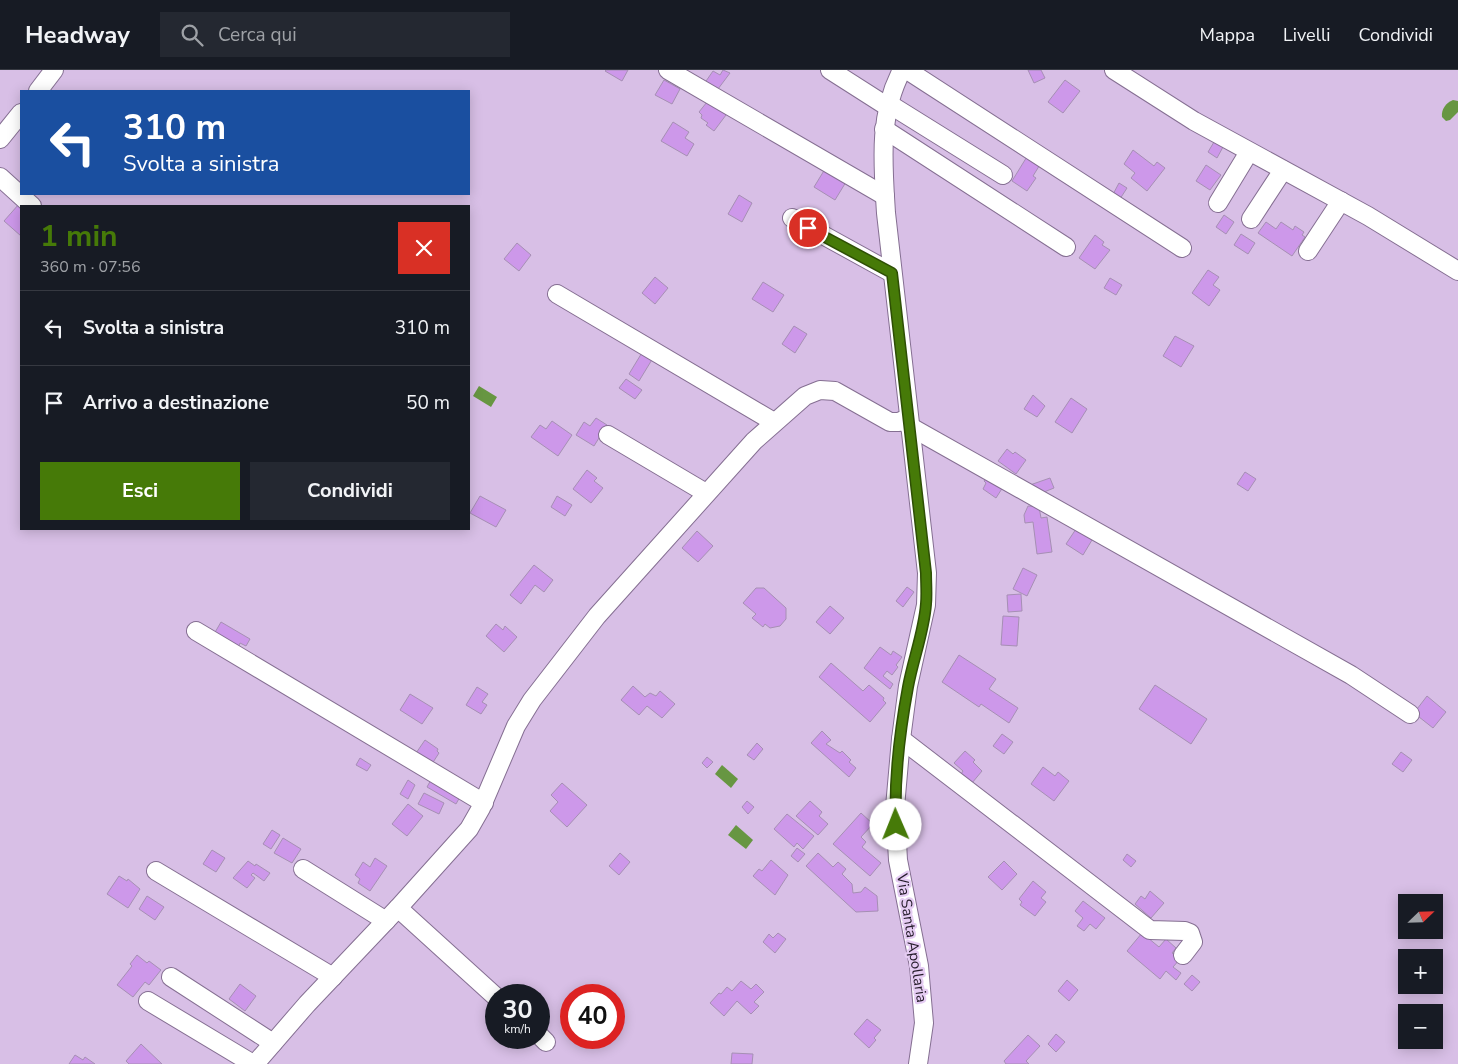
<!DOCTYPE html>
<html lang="it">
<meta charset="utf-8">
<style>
body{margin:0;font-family:"Nunito Sans",sans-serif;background:#242831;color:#f1f3f6;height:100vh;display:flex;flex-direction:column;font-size:19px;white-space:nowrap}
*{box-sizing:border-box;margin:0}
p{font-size:16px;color:#9ea1a6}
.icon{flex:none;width:28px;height:28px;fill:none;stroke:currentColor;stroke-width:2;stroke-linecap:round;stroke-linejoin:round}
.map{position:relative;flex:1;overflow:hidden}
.panel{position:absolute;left:20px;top:135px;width:450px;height:325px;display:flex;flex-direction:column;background:#171b24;border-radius:0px;box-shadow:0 2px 12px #0003}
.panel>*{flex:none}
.top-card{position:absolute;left:20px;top:20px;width:450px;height:105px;border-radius:0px;box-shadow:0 2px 12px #0003;background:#1a4fa0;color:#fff;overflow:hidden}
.needle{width:32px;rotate:67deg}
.tools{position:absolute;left:1398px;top:824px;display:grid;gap:10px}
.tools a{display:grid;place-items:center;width:45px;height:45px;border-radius:0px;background:#171b24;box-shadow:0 2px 12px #0003;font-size:25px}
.speed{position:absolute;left:485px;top:914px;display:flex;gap:10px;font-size:25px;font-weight:700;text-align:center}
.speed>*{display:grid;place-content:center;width:65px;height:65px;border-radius:50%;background:#171b24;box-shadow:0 2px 12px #0003;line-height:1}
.speed small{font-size:12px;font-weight:400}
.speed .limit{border:8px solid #d22;background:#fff;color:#111}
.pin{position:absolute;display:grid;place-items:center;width:42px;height:42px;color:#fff;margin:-21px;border:2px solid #fff;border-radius:50%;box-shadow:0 1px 5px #0007}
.me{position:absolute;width:55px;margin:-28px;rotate:359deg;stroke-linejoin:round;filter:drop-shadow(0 0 4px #0008)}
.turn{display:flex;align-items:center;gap:18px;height:105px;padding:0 20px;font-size:22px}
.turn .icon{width:65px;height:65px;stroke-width:2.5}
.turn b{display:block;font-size:35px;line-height:42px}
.round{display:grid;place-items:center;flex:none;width:52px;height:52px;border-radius:0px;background:#242831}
.head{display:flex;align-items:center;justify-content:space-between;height:85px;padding:0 20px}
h1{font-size:30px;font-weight:700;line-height:38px;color:#467a08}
.cta{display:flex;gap:10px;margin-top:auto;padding:10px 20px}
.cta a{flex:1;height:58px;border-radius:0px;background:#467a08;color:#fff;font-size:20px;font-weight:700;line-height:58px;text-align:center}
.cta a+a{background:#242831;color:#f1f3f6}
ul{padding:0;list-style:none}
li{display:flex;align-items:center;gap:15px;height:75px;padding:0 20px;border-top:1px solid #363941}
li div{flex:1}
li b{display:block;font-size:19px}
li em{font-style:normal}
header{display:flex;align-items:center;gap:30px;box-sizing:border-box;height:70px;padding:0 25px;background:#171b24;border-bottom:1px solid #363941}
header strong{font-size:24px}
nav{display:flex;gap:28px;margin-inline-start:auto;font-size:18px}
.search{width:350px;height:45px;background:#242831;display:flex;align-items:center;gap:12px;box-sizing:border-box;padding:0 18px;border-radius:0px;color:#9ea1a6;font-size:19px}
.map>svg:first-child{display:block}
.water{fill:#679642}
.building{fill:#cd98ea;stroke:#a68fb4}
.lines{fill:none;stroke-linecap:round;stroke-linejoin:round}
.minor-casing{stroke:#856f92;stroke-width:20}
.minor{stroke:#fff;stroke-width:18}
.route-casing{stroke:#2e4f05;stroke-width:12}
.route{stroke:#467a08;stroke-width:9}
.labels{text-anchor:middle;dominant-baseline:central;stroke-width:4.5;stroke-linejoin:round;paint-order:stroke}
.street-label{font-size:15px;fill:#231a28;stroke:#e5ccf3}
</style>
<header>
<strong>Headway</strong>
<div class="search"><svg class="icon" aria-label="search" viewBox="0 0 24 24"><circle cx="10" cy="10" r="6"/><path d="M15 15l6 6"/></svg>Cerca qui</div>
<nav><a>Mappa</a><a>Livelli</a><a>Condividi</a></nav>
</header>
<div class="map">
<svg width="1458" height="994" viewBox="0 0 1458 994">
<rect width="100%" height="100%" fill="#d8bfe6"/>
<g class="water">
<path d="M1453,30l5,1v11l-8,8 -4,1 -4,-4c-1,-8 4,-14 11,-17z"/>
<polygon points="479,316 497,327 491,337 473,326"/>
<polygon points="722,695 738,709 731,718 715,704"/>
<polygon points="736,755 753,770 746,779 728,765"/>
</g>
<g class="building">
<polygon points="606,0 628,0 622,11 605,1"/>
<polygon points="723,0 730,3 715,23 704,14 713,1 720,5"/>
<polygon points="1028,0 1041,0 1045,8 1034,13"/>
<polygon points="664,10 680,19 672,34 655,25"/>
<polygon points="1065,10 1080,21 1063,43 1048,32"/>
<polygon points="707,32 729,41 714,61 706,55 708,53 701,48 702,45 699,42"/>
<polygon points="673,52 689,62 685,68 694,74 687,86 661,71"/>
<polygon points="1214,72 1223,77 1217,88 1208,82"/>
<polygon points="1133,80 1154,96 1157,92 1165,98 1147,121 1131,108 1135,103 1124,94"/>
<polygon points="1028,85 1041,93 1033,106 1036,108 1027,121 1012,111"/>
<polygon points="1206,95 1221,105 1210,120 1196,111"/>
<polygon points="825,99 846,112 835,130 814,117"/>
<polygon points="1119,113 1127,118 1118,132 1111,128"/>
<polygon points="739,125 752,133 742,152 728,144"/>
<polygon points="19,134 21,136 21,166 4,151"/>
<polygon points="1224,145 1234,152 1226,164 1216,157"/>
<polygon points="1266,152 1276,159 1281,152 1293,160 1295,156 1304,162 1302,165 1305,167 1292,186 1258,163"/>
<polygon points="1241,164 1255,173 1248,184 1234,175"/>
<polygon points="1095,165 1104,172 1102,175 1110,180 1095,199 1079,188"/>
<polygon points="517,173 531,185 519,201 504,189"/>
<polygon points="1208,200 1219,207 1213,215 1220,220 1209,236 1192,223"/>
<polygon points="655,207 668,218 655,234 642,223"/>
<polygon points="1110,208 1122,215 1116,225 1104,218"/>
<polygon points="763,212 784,225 773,242 752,229"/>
<polygon points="794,256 807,264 795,283 782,274"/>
<polygon points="1175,266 1194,276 1181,297 1163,286"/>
<polygon points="643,281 653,288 639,311 629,304"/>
<polygon points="626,309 642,320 635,329 619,318"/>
<polygon points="1033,325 1045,336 1037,347 1024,339"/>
<polygon points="1071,328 1087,339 1072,363 1055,352"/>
<polygon points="596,348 607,355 594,376 576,365 584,352 590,356"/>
<polygon points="552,351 572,365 558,386 531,367 540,355 546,359"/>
<polygon points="1007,379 1013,384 1015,382 1026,390 1016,404 998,391"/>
<polygon points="587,400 597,408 594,411 603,418 591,433 573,419"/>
<polygon points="1245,402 1256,409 1248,421 1237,414"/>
<polygon points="987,407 1003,417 996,428 983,419 986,413 984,411"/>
<polygon points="1050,408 1054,418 1034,426 1030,415"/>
<polygon points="480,426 506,440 496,457 470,443"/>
<polygon points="557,426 572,435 565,446 551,437"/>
<polygon points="1028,436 1039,437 1041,448 1047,447 1052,482 1037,484 1033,452 1025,453 1024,445"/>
<polygon points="1076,459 1092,470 1083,485 1066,474"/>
<polygon points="697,461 713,476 698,492 682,478"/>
<polygon points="534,495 553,510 544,522 535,515 521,534 510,525"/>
<polygon points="1023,498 1037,505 1027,526 1013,519"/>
<polygon points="907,517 914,522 903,537 896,531"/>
<polygon points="756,518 764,518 786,538 786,549 780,556 770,558 765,554 763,557 752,548 756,544 743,533"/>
<polygon points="1021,524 1022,541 1008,542 1007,525"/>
<polygon points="830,536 844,548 830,564 816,552"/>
<polygon points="1003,546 1019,547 1017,576 1001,575"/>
<polygon points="221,552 250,569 246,576 240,573 238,578 214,564"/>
<polygon points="496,554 503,560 505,556 517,567 504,582 486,566"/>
<polygon points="880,577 891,585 893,581 902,587 896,595 898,597 892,605 887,601 883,606 893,614 890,619 864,598"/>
<polygon points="959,585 996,609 989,619 1018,638 1009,653 981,634 979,637 942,612"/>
<polygon points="831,593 863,621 869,615 884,628 883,630 886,633 870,652 819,607"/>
<polygon points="1155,615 1207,649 1191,674 1139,639"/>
<polygon points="633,616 645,627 650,623 656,626 660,621 675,634 662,648 647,636 639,645 621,630"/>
<polygon points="477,617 488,624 482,632 487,635 481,644 466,635"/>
<polygon points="410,624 433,638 422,654 400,640"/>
<polygon points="1427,626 1446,642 1433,658 1414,643"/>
<polygon points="822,661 831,670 826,674 840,683 842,681 851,690 849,692 856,698 849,707 811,673"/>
<polygon points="1002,664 1013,672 1004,684 993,676"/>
<polygon points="425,670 438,679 437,681 439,683 430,697 414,686"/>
<polygon points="757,673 763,679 754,690 747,685"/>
<polygon points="965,681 975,690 973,692 982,701 972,713 961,704 963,701 954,693"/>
<polygon points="1401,682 1412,690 1403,702 1392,694"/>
<polygon points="707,687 713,692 707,698 702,693"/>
<polygon points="360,688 371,695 367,701 356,695"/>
<polygon points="1043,697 1055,706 1058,702 1069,711 1054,731 1031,714"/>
<polygon points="432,708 461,725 456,734 427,717"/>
<polygon points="408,710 415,715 408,729 400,724"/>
<polygon points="562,713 587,735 567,757 550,741 558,732 551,725"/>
<polygon points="424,723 444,733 439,744 418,734"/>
<polygon points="747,731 754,737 748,744 742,737"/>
<polygon points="810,731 822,742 819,746 828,754 818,765 796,746"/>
<polygon points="408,734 423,746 407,766 392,754"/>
<polygon points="861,743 873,754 861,767 866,772 862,777 881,793 870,806 833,774"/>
<polygon points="787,744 814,766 803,779 797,773 794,777 774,759"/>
<polygon points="272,760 280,765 271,779 263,774"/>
<polygon points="283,768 301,779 292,793 274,783"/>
<polygon points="797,778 805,784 798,792 791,786"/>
<polygon points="212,780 225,788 216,802 203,794"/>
<polygon points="620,783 630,792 619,805 609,796"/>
<polygon points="818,783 833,797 838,792 846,799 842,804 852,814 853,823 861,822 865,817 877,826 878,841 856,842 806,796"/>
<polygon points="1127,784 1136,791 1131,797 1123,790"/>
<polygon points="375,788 387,796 370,821 358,813 360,809 355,805 363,792 370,797"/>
<polygon points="771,790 788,805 775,825 753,806 759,799 762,801"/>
<polygon points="248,791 255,796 256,794 270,803 264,811 253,803 251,805 255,808 247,818 233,808"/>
<polygon points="1004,791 1017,804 1002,820 988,807"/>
<polygon points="119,806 127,811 128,809 140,819 128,838 107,824"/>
<polygon points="1033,811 1046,822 1041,828 1046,832 1035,846 1020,835 1022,832 1019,829"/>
<polygon points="1150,821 1164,833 1151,848 1135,834 1141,826 1145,829"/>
<polygon points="147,826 164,837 155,850 139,839"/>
<polygon points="1083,831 1105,848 1096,859 1090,854 1084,861 1077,856 1083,848 1075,841"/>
<polygon points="778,863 786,869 775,883 763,872 769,864 773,868"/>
<polygon points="1142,863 1159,877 1166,869 1176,878 1172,883 1180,889 1173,897 1181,903 1176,910 1166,901 1160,909 1127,881"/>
<polygon points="137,885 147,893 149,891 161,900 149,915 145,912 133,927 117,915 132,896 130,894"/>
<polygon points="1192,905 1200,912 1192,921 1184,914"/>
<polygon points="1067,910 1078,920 1069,931 1058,921"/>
<polygon points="741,911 751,919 756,914 764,922 754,932 759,936 751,944 737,931 724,946 710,933 719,923 721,924 727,917 732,921"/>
<polygon points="240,914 256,926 245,941 229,929"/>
<polygon points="520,917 528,925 513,925"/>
<polygon points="867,949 881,960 874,968 876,970 869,978 854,964"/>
<polygon points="1056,964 1065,972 1056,982 1048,974"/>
<polygon points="1028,965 1040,976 1026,991 1029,994 1006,994 1004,991"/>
<polygon points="141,974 162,994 129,994 126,991"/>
<polygon points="732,983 753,984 752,994 731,994"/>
<polygon points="75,985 83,990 85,987 95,994 69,994"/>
</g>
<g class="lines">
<g class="minor-casing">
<g id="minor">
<polyline points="668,0 885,126"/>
<polyline points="830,0 888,37"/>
<path d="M902,0c-24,45 -19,94 -16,143l41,360 -1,32 -18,81 -7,53 -6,68 3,53 21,106 5,57 -6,41"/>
<polyline points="907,0 1182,178"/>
<polyline points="1114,0 1194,51 1368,146 1458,201"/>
<polyline points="38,21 54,0"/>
<polyline points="889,34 1003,105"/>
<polyline points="884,59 1066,177"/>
<polyline points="0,69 21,43"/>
<polyline points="0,107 32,136"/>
<polyline points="1218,133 1249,82"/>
<polyline points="792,148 892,203"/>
<polyline points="1251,149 1283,100"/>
<polyline points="1308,181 1341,131"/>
<polyline points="557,224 774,352"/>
<polyline points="909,356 1351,605 1410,644"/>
<polyline points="608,365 706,423"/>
<polyline points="196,561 484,733"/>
<polyline points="901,669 1150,860 1185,861 1190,863 1193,872 1183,885"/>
<polyline points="303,799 386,851"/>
<polyline points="156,801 333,907"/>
<polyline points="398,838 496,927"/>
<polyline points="171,907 273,973"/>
<polyline points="148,931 253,994"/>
<polyline points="539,965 546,972"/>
<polyline points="255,994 307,934 398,838 469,759 481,738 516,656 532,630 597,546 754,371 805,326 820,320 835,321 890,352 899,352 908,348"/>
</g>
</g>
<use href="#minor" class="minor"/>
</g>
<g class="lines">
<g class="route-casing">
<path id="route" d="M808,158l84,45 34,300c0,10 1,21 0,31 -2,28 -13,55 -18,83 -8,43 -14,94 -12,138"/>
</g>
<use href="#route" class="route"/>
</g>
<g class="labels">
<g class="street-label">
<text transform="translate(912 868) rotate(81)">Via Santa Apollaria</text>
</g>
</g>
</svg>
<div class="tools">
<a><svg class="needle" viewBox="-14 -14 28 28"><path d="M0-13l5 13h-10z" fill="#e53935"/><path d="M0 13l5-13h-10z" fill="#9ea1a6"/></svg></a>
<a>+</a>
<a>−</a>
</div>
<div class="speed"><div>30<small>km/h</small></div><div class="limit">40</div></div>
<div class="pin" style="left:808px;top:158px;background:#d93025"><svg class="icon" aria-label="arrive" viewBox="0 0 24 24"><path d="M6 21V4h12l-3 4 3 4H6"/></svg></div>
<svg class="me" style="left:896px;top:755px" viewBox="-20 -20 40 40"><circle r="19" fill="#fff"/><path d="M0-13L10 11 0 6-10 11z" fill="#467a08"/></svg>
<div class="top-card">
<div class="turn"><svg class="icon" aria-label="left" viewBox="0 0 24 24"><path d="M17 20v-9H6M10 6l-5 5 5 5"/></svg><div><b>310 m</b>Svolta a sinistra</div></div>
</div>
<section class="panel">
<div class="head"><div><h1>1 min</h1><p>360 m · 07:56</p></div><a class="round" style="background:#d93025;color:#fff"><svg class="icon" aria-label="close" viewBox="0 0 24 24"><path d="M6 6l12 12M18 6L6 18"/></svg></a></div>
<ul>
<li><svg class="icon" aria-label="left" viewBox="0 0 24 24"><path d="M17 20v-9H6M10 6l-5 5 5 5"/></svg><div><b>Svolta a sinistra</b></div><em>310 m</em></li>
<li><svg class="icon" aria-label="arrive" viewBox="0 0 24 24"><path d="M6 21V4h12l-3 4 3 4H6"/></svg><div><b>Arrivo a destinazione</b></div><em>50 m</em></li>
</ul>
<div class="cta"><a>Esci</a><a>Condividi</a></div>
</section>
</div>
